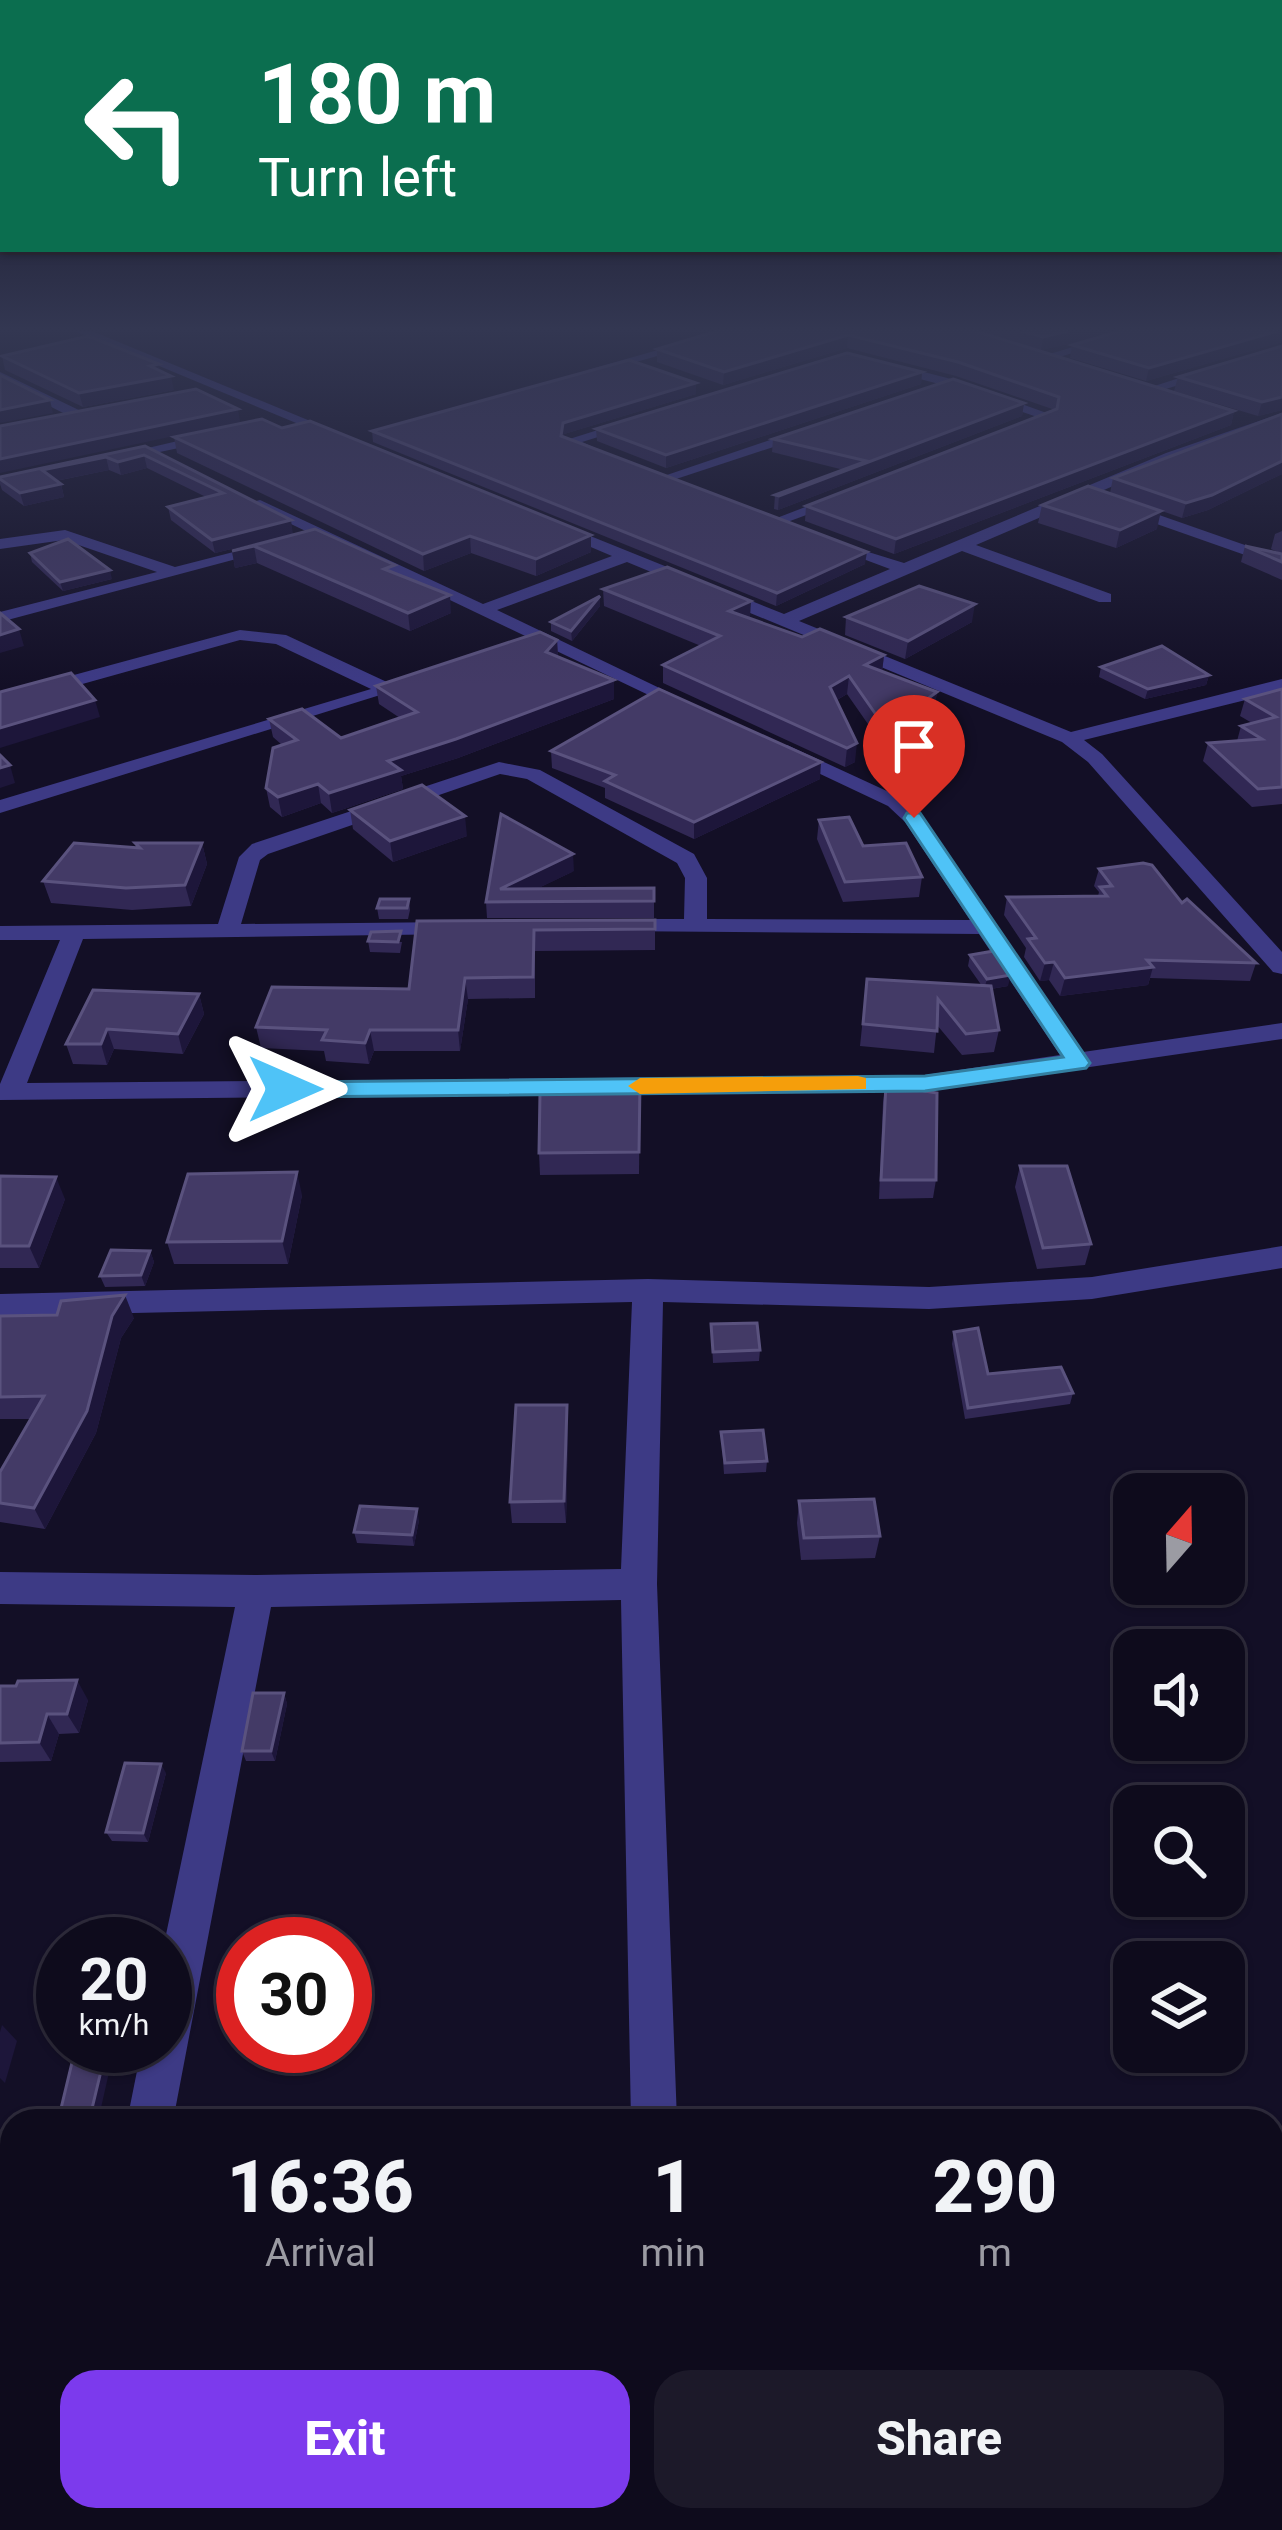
<!DOCTYPE html>
<style>
body{margin:0;font-family:Roboto,sans-serif;background:#1c1929;color:#f1f3f6;height:100vh;display:flex;flex-direction:column;font-size:45px;white-space:nowrap}
*{box-sizing:border-box;margin:0}
p{font-size:39px;color:#9b9ba3}
.icon{flex:none;width:66px;height:66px;fill:none;stroke:currentColor;stroke-width:2;stroke-linecap:round;stroke-linejoin:round}
.map{position:relative;flex:1;overflow:hidden}
.side{position:absolute;left:0px;top:2109px;width:1284px;height:423px;display:flex;flex-direction:column;background:#0e0b1c;border-radius:36px 36px 0 0;box-shadow:0 3px 9px #0004,0 0 0 3px #2e2b3b}
.side>*{flex:none}
.hud{position:absolute;left:0px;top:0px;width:1284px;height:252px;box-shadow:0 3px 9px #0004,0 0 0 3px #2e2b3b;background:#0b6e4f;color:#fff;overflow:hidden}
.needle{width:78px;rotate:20deg}
.tools{position:absolute;left:1113px;top:1473px;display:grid;gap:24px}
.tools a{display:grid;place-items:center;width:132px;height:132px;border-radius:24px;background:#0e0b1c;box-shadow:0 3px 9px #0004,0 0 0 3px #2e2b3b;font-size:60px}
.speed{position:absolute;left:36px;top:1917px;display:flex;gap:24px;font-size:60px;font-weight:700;text-align:center}
.speed>*{display:grid;place-content:center;width:156px;height:156px;border-radius:50%;background:#0e0b1c;box-shadow:0 3px 9px #0004,0 0 0 3px #2e2b3b;line-height:1}
.speed small{font-size:30px;font-weight:400}
.speed .limit{border:18px solid #d22;background:#fff;color:#111}
.pin{position:absolute;display:grid;place-items:center;width:102px;height:102px;color:#fff;margin:-123px -51px;border-radius:50% 50% 50% 0;rotate:-45deg;box-shadow:0 0 12px #0007}
.pin .icon{rotate:45deg}
.me{position:absolute;width:132px;margin:-66px;rotate:90deg;stroke-linejoin:round;filter:drop-shadow(0 0 9px #0008)}
.turn{display:flex;align-items:center;gap:42px;height:252px;padding:0 60px;font-size:54px}
.turn .icon{width:156px;height:156px;stroke-width:2.5}
.turn b{display:block;font-size:84px;line-height:102px}
.eta{display:flex;justify-content:space-evenly;align-items:center;height:204px;text-align:center}
.eta b{font-size:72px;font-weight:800;line-height:84px}
.action{display:flex;gap:24px;margin-top:auto;padding:24px 60px}
.action a{flex:1;height:138px;border-radius:36px;background:#7c3aed;color:#fff;font-size:48px;font-weight:800;line-height:138px;text-align:center}
.action a+a{background:#1c1929;color:#f1f3f6}
.map>svg:first-child{display:block}
.lines{fill:none;stroke-linecap:round;stroke-linejoin:round}
.street{fill:#3d3a85;fill-rule:evenodd}
.wall{fill:#312854}
.shaded-wall{fill:#1d163a}
.building{fill:#433a66;stroke:#5a527e;stroke-width:3}
.route{fill:#4fc3f7;stroke:#337fa1;stroke-width:3}
.slow{fill:#f59e0b}
</style>
<div class="map">
<svg width="1282" height="2530" viewBox="0 0 1282 2530">
<rect width="100%" height="100%" fill="#130f26"/>
<g class="lines">
<g class="street">
<polygon points="75,331 92,331 349,437 337,440"/>
<polygon points="724,331 745,331 594,374 588,370"/>
<polygon points="1126,331 1147,331 1039,363 1033,359"/>
<polygon points="1282,345 1282,353 1153,393 1142,390"/>
<polygon points="846,352 955,380 1055,416 1043,419 947,386 846,360 582,442 609,454 609,460 599,460 563,441"/>
<polygon points="0,372 85,413 87,416 75,419 0,381"/>
<polygon points="1282,413 1282,422 1176,459 976,545 1111,594 1111,602 1099,602 962,551 799,621 1071,732 1282,679 1282,691 1084,740 1102,754 1282,952 1282,974 1273,972 1088,762 1062,742 627,562 497,610 699,707 682,711 247,503 260,500 483,604 612,556 553,531 558,523 784,614 890,569 823,544 823,538 904,563 1166,453"/>
<polygon points="808,427 813,434 670,481 658,478"/>
<polygon points="212,433 217,440 112,462 105,458"/>
<polygon points="839,494 844,501 782,524 769,521"/>
<polygon points="1122,502 1282,558 1282,568 1117,510"/>
<polygon points="65,530 175,567 273,542 281,547 0,622 0,612 157,572 64,540 0,549 0,539"/>
<polygon points="240,630 286,635 389,683 413,676 422,682 0,813 0,800 371,689 276,644 240,640 0,707 0,695"/>
<path d="M787,745l115,53 19,15 162,239 199,-29v16l-357,52 -925,9v-16l60,-144h-60v-14l218,-2 21,-67 13,-13 247,-82 41,8 154,84 13,24v41l263,1 -65,-98 -17,-16 -108,-51 -3,-4zM500,774l27,5 150,84 8,15 -1,41h-66l-12,7 4,5 369,3 81,121 -135,20 -898,8 56,-144 381,-5 4,-5 -12,-7 -215,2 19,-64 8,-6z"/>
<polygon points="1282,1246 1282,1268 1092,1299 929,1309 663,1302 657,1584 677,2121 631,2121 621,1600 271,1607 173,2121 127,2121 142,2046 165,2046 164,1944 235,1607 0,1604 0,1572 256,1575 621,1569 632,1302 0,1316 0,1294 648,1279 929,1287 1092,1277"/>
<polygon points="43,2520 97,2520 95,2530 41,2530"/>
<rect x="639" y="2520" width="54" height="10"/>
</g>
</g>
<g class="wall">
<polygon points="717,331 1282,331 1282,342 1146,381 1070,358 1072,345 1108,335 1041,350 1006,341 1234,411 1231,425 894,554 805,521 806,506 1055,410 956,376 847,348 723,385 657,362 657,349"/>
<polygon points="1282,346 1282,410 1258,416 1174,391 1178,377"/>
<polygon points="2,356 160,370 174,390 83,407 5,370"/>
<polygon points="922,372 921,384 666,468 597,441 596,429"/>
<polygon points="696,383 696,394 564,434 563,436 865,564 776,606 373,442 372,431"/>
<polygon points="1024,403 1022,416 778,510 774,509 775,495 844,470 772,452 773,439"/>
<polygon points="1282,414 1282,474 1208,510 1182,518 1110,493 1113,478"/>
<polygon points="282,428 591,552 536,576 471,553 424,571 177,453 174,437"/>
<polygon points="145,446 293,534 215,553 171,520 168,507 206,497 147,468 121,475 109,470 56,481 61,484 64,497 24,506 2,490 0,484 0,477"/>
<polygon points="1042,505 1157,529 1116,548 1038,523"/>
<polygon points="315,529 396,574 451,613 410,631 257,563 235,568 232,551"/>
<polygon points="1282,531 1282,554 1271,549 1275,534"/>
<polygon points="1245,546 1282,554 1282,580 1241,562"/>
<polygon points="30,553 112,579 63,591 32,562"/>
<polygon points="603,589 750,618 802,637 884,655 882,672 937,692 934,710 884,747 847,694 837,700 855,762 845,767 663,683 663,665 701,646 604,606"/>
<polygon points="600,596 600,606 572,641 551,631 551,622"/>
<polygon points="846,617 972,622 905,659 845,635"/>
<polygon points="557,640 558,657 614,680 614,699 458,758 401,776 403,789 332,813 321,803 282,817 270,807 266,788 282,745 273,737 269,719 341,738 400,718 379,704 376,686"/>
<polygon points="1101,667 1209,675 1206,685 1145,699 1099,677"/>
<polygon points="1282,689 1282,804 1252,807 1203,761 1208,743 1237,741 1241,726 1252,723 1240,716 1245,699"/>
<polygon points="551,751 820,779 694,839 605,798 605,788 552,768"/>
<polygon points="350,810 467,836 393,862 353,829"/>
<polygon points="819,820 922,877 919,897 843,902 817,839"/>
<polygon points="135,843 202,843 207,864 191,906 132,910 51,903 43,881 136,848"/>
<polygon points="1099,869 1182,903 1256,963 1250,981 1150,978 1148,985 1060,996 1049,980 1040,981 1024,957 1026,948 1004,915 1007,897 1098,896 1099,892 1094,886"/>
<polygon points="574,871 536,889 654,888 654,918 487,918 486,902"/>
<polygon points="409,899 410,910 408,919 379,919 377,908"/>
<polygon points="655,920 655,950 535,951 535,998 468,999 460,1051 374,1051 369,1064 326,1061 324,1051 261,1048 256,1027 409,989 417,921"/>
<polygon points="368,941 402,942 400,953 370,952"/>
<polygon points="970,955 1008,986 991,989 999,1030 994,1052 962,1055 937,1025 934,1053 860,1046 867,979 982,986 968,966"/>
<polygon points="199,994 204,1014 183,1054 114,1049 107,1065 73,1064 66,1044"/>
<polygon points="640,1082 639,1174 540,1175 539,1153 607,1093"/>
<polygon points="886,1084 936,1180 933,1198 879,1199 883,1102"/>
<polygon points="1020,1166 1091,1244 1085,1265 1037,1269 1015,1187"/>
<polygon points="0,1176 65,1199 39,1268 0,1268"/>
<polygon points="302,1195 288,1264 174,1264 167,1242"/>
<polygon points="150,1251 154,1262 145,1286 105,1287 100,1276"/>
<polygon points="0,1316 134,1318 121,1338 96,1433 45,1529 0,1522 0,1472 31,1419 0,1419"/>
<polygon points="711,1324 760,1350 759,1361 713,1363"/>
<polygon points="954,1332 988,1374 1073,1393 1070,1404 965,1419 952,1344"/>
<polygon points="568,1427 566,1523 512,1523 510,1502"/>
<polygon points="721,1432 767,1461 766,1472 724,1474"/>
<polygon points="799,1501 880,1536 875,1558 801,1560 797,1523"/>
<polygon points="419,1520 414,1546 357,1543 354,1532"/>
<polygon points="0,1686 88,1700 79,1733 59,1734 51,1761 0,1762"/>
<polygon points="284,1693 287,1704 275,1761 246,1761 242,1751"/>
<polygon points="166,1773 148,1842 112,1841 106,1832"/>
</g>
<g class="shaded-wall">
<polygon points="1068,331 1124,331 1041,350 1043,337"/>
<polygon points="1278,331 1282,331 1282,342 1146,381 1149,368"/>
<polygon points="848,335 847,348 723,385 724,372"/>
<polygon points="159,364 161,377 171,376 174,390 83,407 79,393"/>
<polygon points="922,372 921,384 666,468 666,455"/>
<polygon points="696,383 696,394 564,434 561,447 563,423"/>
<polygon points="1282,397 1282,410 1258,416 1262,402"/>
<polygon points="50,400 53,413 0,423 0,410"/>
<polygon points="1024,403 1022,416 778,510 779,496"/>
<polygon points="238,409 240,422 0,473 0,459"/>
<polygon points="1234,411 1231,425 894,554 896,539"/>
<polygon points="144,455 147,468 121,475 118,462"/>
<polygon points="106,457 109,470 45,483 42,470"/>
<polygon points="1282,461 1282,474 1208,510 1182,518 1186,503"/>
<polygon points="61,484 64,497 24,506 20,493"/>
<polygon points="1161,511 1157,529 1116,548 1120,530"/>
<polygon points="291,520 293,534 215,553 212,540"/>
<polygon points="591,535 591,552 536,576 536,559"/>
<polygon points="470,536 471,553 424,571 423,554"/>
<polygon points="254,546 257,563 235,568 232,551"/>
<polygon points="867,552 865,564 776,606 777,593"/>
<polygon points="110,570 112,579 63,591 60,582"/>
<polygon points="450,595 451,613 410,631 408,613"/>
<polygon points="600,596 600,606 572,641 571,631"/>
<polygon points="751,601 750,618 729,611"/>
<polygon points="975,604 972,622 905,659 908,641"/>
<polygon points="19,629 24,646 0,653 0,635"/>
<polygon points="557,640 558,658 546,652"/>
<polygon points="884,655 882,672 865,665"/>
<polygon points="1209,675 1206,685 1145,699 1148,689"/>
<polygon points="849,676 847,694 828,705 830,687"/>
<polygon points="614,680 614,699 458,758 401,776 403,789 332,813 329,793 388,761"/>
<polygon points="937,692 934,710 884,747 886,729"/>
<polygon points="95,700 100,717 0,748 0,728"/>
<polygon points="857,743 855,762 845,767 847,748"/>
<polygon points="821,762 820,779 694,839 694,822"/>
<polygon points="10,765 15,783 0,788 0,768"/>
<polygon points="318,784 321,803 282,817 278,797"/>
<polygon points="465,816 467,836 393,862 390,841"/>
<polygon points="202,843 207,864 191,906 185,885"/>
<polygon points="573,854 574,871 510,902 500,889"/>
<polygon points="1054,962 1049,980 1040,981 1045,963"/>
<polygon points="1153,967 1148,985 1060,996 1065,978"/>
<polygon points="1011,975 1008,986 984,990 987,979"/>
<polygon points="465,978 468,999 460,1051 458,1030"/>
<polygon points="199,994 204,1014 183,1054 178,1034"/>
<polygon points="107,1029 114,1049 107,1065 101,1044"/>
<polygon points="370,1030 374,1051 369,1064 365,1043"/>
<polygon points="297,1172 302,1195 288,1264 282,1241"/>
<polygon points="56,1177 65,1199 39,1268 29,1246"/>
<polygon points="150,1251 154,1262 145,1286 141,1275"/>
<polygon points="125,1295 134,1318 121,1338 96,1433 45,1529 34,1508 112,1316"/>
<polygon points="567,1405 568,1427 566,1523 564,1501"/>
<polygon points="417,1509 419,1520 414,1546 412,1535"/>
<polygon points="77,1680 88,1700 79,1733 67,1714"/>
<polygon points="284,1693 287,1704 275,1761 271,1751"/>
<polygon points="47,1714 59,1734 51,1761 39,1742"/>
<polygon points="161,1764 166,1773 148,1842 143,1833"/>
<polygon points="2,2025 17,2041 5,2083 0,2078 0,2032"/>
<polygon points="107,2046 115,2046 98,2121 89,2121"/>
</g>
<g class="building">
<polygon points="717,331 975,331 1234,411 896,539 806,506 1057,409 1059,397 958,362 848,335 724,372 657,349"/>
<polygon points="1021,331 1068,331 1043,337"/>
<polygon points="1120,331 1278,331 1149,368 1072,345"/>
<polygon points="88,336 159,364 150,366 171,376 79,393 2,356"/>
<polygon points="1282,346 1282,397 1262,402 1178,377"/>
<polygon points="847,353 922,372 666,455 596,429"/>
<polygon points="629,360 696,383 563,423 561,436 867,552 777,593 372,431"/>
<polygon points="0,375 50,400 0,410"/>
<polygon points="953,379 1024,403 779,496 775,495 867,461 773,439"/>
<polygon points="196,389 238,409 0,459 0,426"/>
<polygon points="1282,414 1282,461 1212,495 1186,503 1113,478"/>
<polygon points="262,419 282,428 310,421 591,535 536,559 470,536 423,554 174,437"/>
<polygon points="145,446 291,520 212,540 168,507 223,493 144,455 118,462 106,457 42,470 61,484 20,493 0,479 0,477"/>
<polygon points="1088,486 1161,511 1120,530 1042,505"/>
<polygon points="315,529 395,565 384,569 450,595 408,613 254,546 232,551"/>
<polygon points="68,539 110,570 60,582 30,553"/>
<polygon points="1245,546 1282,554 1282,562"/>
<polygon points="667,567 751,601 729,611 802,637 820,629 884,655 865,665 937,692 886,729 849,676 830,687 857,743 847,748 663,665 720,636 603,589"/>
<polygon points="919,586 975,604 908,641 846,617"/>
<polygon points="600,596 571,631 551,622"/>
<polygon points="0,613 19,629 0,635"/>
<polygon points="540,632 557,640 546,652 614,680 456,739 388,761 401,770 329,793 318,784 278,797 266,788 273,748 297,740 269,719 302,709 341,738 417,712 376,686"/>
<polygon points="1162,646 1209,675 1148,689 1101,667"/>
<polygon points="71,673 95,700 0,728 0,692"/>
<polygon points="659,689 821,762 694,822 605,781 615,775 551,751"/>
<polygon points="1282,689 1282,787 1258,789 1208,743 1262,739 1241,726 1276,717 1245,699"/>
<polygon points="0,755 10,765 0,768"/>
<polygon points="422,785 465,816 390,841 350,810"/>
<polygon points="501,814 573,854 500,889 654,888 654,901 486,902"/>
<polygon points="849,817 863,846 906,843 922,877 845,882 819,820"/>
<polygon points="74,843 140,848 135,843 202,843 185,885 126,888 43,881"/>
<polygon points="1143,863 1152,865 1182,903 1187,899 1256,963 1147,960 1153,967 1065,978 1054,962 1045,963 1028,939 1036,938 1007,897 1107,896 1100,887 1112,886 1099,869"/>
<polygon points="380,899 409,899 407,908 377,908"/>
<polygon points="655,920 655,929 534,930 533,977 465,978 458,1030 370,1030 365,1043 322,1040 327,1030 256,1027 272,987 409,989 417,921"/>
<polygon points="401,931 398,942 368,941 371,932"/>
<polygon points="994,951 1011,975 987,979 970,955"/>
<polygon points="867,979 991,986 999,1030 966,1034 938,999 937,1031 863,1024"/>
<polygon points="93,990 199,994 178,1034 107,1029 101,1044 66,1044"/>
<polygon points="640,1082 639,1152 539,1153 540,1093 607,1093 607,1083"/>
<polygon points="921,1082 924,1091 937,1093 936,1180 881,1180 886,1084"/>
<polygon points="1020,1166 1067,1166 1091,1244 1043,1248"/>
<polygon points="297,1172 282,1241 167,1242 188,1174"/>
<polygon points="0,1176 56,1177 29,1246 0,1246"/>
<polygon points="111,1250 150,1251 141,1275 100,1276"/>
<polygon points="125,1295 112,1316 87,1411 34,1508 0,1503 0,1472 44,1396 0,1397 0,1316 57,1315 61,1301"/>
<polygon points="757,1323 760,1350 713,1352 711,1324"/>
<polygon points="978,1328 988,1374 1061,1367 1073,1393 968,1408 954,1332"/>
<polygon points="516,1405 567,1405 564,1501 510,1502"/>
<polygon points="763,1430 767,1461 725,1463 721,1432"/>
<polygon points="874,1499 880,1536 804,1538 799,1501"/>
<polygon points="360,1506 417,1509 412,1535 354,1532"/>
<polygon points="77,1680 67,1714 47,1714 39,1742 0,1743 0,1686 16,1686 18,1681"/>
<polygon points="253,1693 284,1693 271,1751 242,1751"/>
<polygon points="125,1763 161,1764 143,1833 106,1832"/>
<polygon points="76,2046 107,2046 89,2121 58,2121"/>
</g>
<linearGradient id="sky" x2="0" y2="1"><stop stop-color="#0a0815"/><stop offset="0.48" stop-color="#333752"/><stop offset="1" stop-color="#333752" stop-opacity="0"/></linearGradient>
<rect width="1282" height="686" fill="url(#sky)"/>
<polygon class="route" points="907,813 920,813 1090,1063 1086,1068 925,1091 285,1097 273,1089 285,1082 925,1076 1063,1057 904,818"/>
<polygon class="slow" points="858,1076 866,1078 866,1089 640,1094 628,1086 640,1078"/>
</svg>
<div class="tools">
<a><svg class="needle" viewBox="-14 -14 28 28"><path d="M0-13l5 13h-10z" fill="#e53935"/><path d="M0 13l5-13h-10z" fill="#9b9ba3"/></svg></a>
<a><svg class="icon" aria-label="sound" viewBox="0 0 24 24"><path d="M4 9h4l5-4v14l-5-4H4zM17 9q2 3 0 6"/></svg></a>
<a><svg class="icon" aria-label="search" viewBox="0 0 24 24"><circle cx="10" cy="10" r="6"/><path d="M15 15l6 6"/></svg></a>
<a><svg class="icon" aria-label="layers" viewBox="0 0 24 24"><path d="M12 4l9 5-9 5-9-5zM3 14l9 5 9-5"/></svg></a>
</div>
<div class="speed"><div>20<small>km/h</small></div><div class="limit">30</div></div>
<div class="pin" style="left:914px;top:818px;background:#d93025"><svg class="icon" aria-label="arrive" viewBox="0 0 24 24"><path d="M6 21V4h12l-3 4 3 4H6"/></svg></div>
<svg class="me" style="left:285px;top:1089px" viewBox="-20 -20 40 40"><path d="M0-17L14 15 0 8-14 15z" fill="#4fc3f7" stroke="#fff" stroke-width="4"/></svg>
<div class="hud">
<div class="turn"><svg class="icon" aria-label="left" viewBox="0 0 24 24"><path d="M17 20v-9H6M10 6l-5 5 5 5"/></svg><div><b>180 m</b>Turn left</div></div>
</div>
<section class="side">
<div class="eta">
<div><b>16:36</b><p>Arrival</p></div>
<div><b>1</b><p>min</p></div>
<div><b>290</b><p>m</p></div>
</div>
<div class="action"><a>Exit</a><a>Share</a></div>
</section>
</div>
